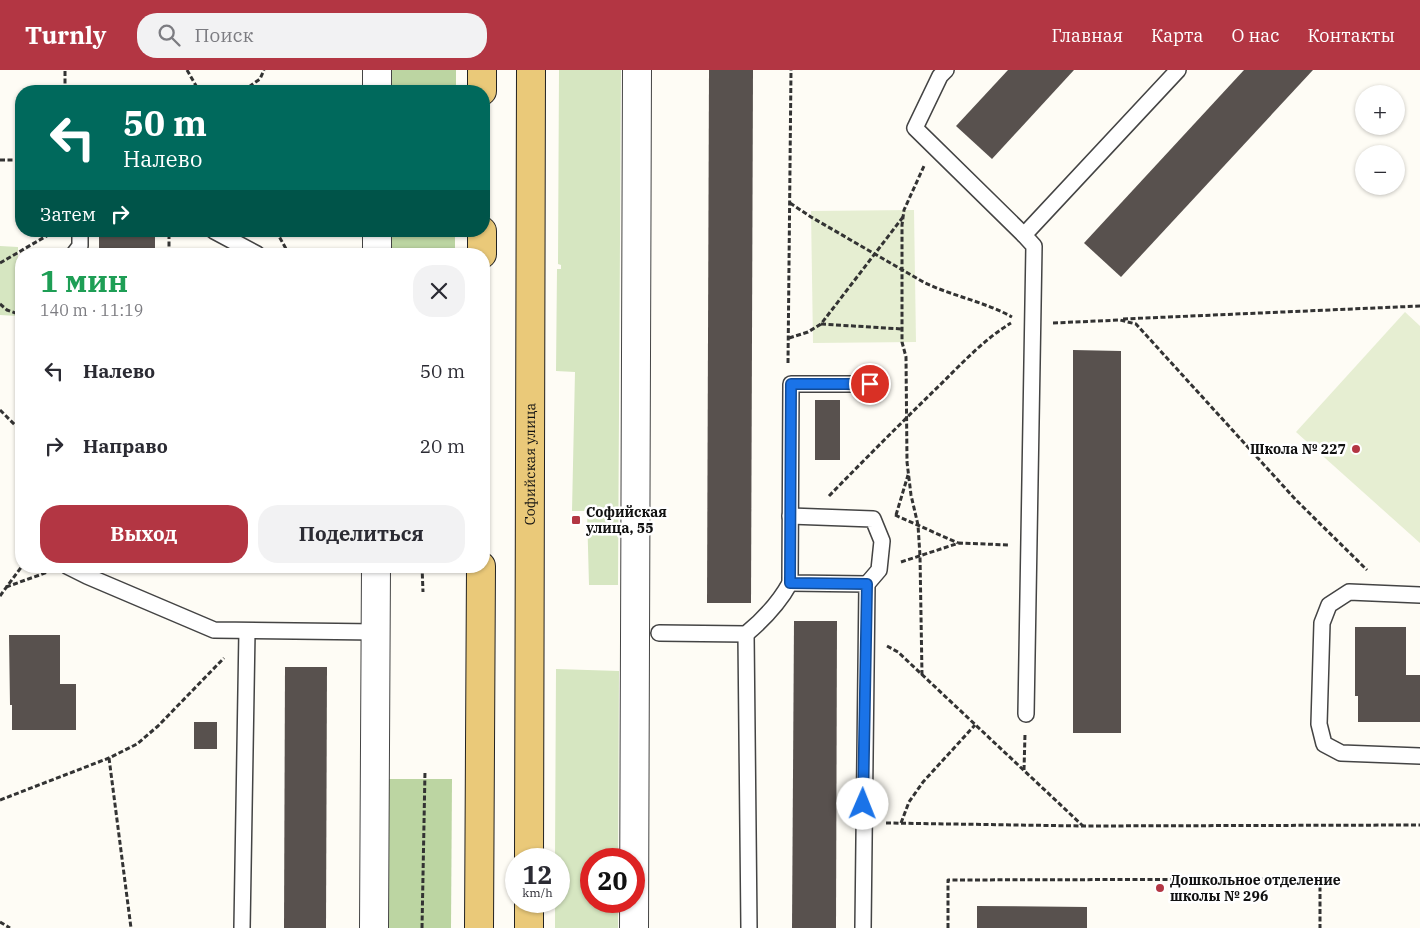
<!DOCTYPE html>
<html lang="ru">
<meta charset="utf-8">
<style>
body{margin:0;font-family:"IBM Plex Serif",serif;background:#f2f2f3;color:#2b2b33;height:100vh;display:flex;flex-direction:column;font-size:19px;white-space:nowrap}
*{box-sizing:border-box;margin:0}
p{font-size:16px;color:#7c7c81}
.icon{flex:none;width:28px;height:28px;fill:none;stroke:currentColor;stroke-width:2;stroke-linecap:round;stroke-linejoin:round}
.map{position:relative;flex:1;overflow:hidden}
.panel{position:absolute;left:15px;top:178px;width:475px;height:325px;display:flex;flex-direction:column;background:#fff;border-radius:20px;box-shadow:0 1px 4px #0004}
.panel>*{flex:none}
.hud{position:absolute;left:15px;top:15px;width:475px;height:152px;border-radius:20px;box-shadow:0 1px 4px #0004;background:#00695c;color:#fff;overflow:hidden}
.tools{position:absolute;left:1355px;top:15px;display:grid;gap:10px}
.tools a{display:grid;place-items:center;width:50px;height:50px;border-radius:50%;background:#fff;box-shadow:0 1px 4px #0004;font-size:25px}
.speed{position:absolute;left:505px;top:778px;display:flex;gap:10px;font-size:25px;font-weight:700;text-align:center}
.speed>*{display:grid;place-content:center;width:65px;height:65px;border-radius:50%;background:#fff;box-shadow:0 1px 4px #0004;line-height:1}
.speed small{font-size:12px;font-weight:400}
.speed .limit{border:8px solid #d22;background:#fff;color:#111}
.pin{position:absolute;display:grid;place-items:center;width:42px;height:42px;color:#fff;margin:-21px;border:2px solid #fff;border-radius:50%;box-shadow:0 1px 5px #0007}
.me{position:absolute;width:55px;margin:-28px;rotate:1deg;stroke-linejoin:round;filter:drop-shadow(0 0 4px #0008)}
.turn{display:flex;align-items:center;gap:18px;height:105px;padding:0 25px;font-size:22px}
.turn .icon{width:65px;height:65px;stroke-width:2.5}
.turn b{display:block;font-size:35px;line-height:42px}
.then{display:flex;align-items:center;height:48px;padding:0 25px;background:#0003;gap:10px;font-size:19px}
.round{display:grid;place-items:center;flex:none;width:52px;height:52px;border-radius:20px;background:#f2f2f3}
.headline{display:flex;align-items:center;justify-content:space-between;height:85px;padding:0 25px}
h1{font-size:30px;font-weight:700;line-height:38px;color:#1e9e55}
.primary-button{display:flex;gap:10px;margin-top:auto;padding:10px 25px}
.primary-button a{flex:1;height:58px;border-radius:20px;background:#b33643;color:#fff;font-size:20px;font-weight:700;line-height:58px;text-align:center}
.primary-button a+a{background:#f2f2f3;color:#2b2b33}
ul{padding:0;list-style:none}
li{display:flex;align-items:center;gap:15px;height:75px;padding:0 25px}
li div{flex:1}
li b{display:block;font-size:19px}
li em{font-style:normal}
header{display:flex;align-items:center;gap:30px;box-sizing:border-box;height:70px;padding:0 25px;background:#b33643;color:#fff}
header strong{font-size:24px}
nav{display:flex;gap:28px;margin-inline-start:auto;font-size:18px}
.search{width:350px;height:45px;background:#f2f2f3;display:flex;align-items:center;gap:12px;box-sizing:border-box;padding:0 18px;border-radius:20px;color:#7c7c81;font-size:19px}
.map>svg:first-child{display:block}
.green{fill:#d6e6c1}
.forest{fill:#bcd5a2}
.pitch{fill:#e6eed2}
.building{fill:#58514e}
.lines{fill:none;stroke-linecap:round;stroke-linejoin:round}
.lane-casing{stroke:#444;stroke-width:18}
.street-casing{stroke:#444;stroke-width:30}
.primary-casing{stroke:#222;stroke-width:30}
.path{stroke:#333;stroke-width:3;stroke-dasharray:5 2.5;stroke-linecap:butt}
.lane{stroke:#fff;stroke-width:15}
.street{stroke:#fff;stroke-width:28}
.primary{stroke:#eac979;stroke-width:28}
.route-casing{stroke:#114b97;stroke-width:12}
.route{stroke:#1a73e8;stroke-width:9}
.poi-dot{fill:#b33643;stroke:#fff;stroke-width:2}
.labels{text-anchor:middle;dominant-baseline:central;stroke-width:5;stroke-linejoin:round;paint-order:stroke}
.poi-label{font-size:14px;font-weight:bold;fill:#111;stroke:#fff;text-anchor:start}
.street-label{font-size:14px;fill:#111;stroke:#fff}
</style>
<header>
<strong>Turnly</strong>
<div class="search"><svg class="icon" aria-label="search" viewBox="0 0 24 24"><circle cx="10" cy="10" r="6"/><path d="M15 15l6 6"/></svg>Поиск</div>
<nav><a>Главная</a><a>Карта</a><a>О нас</a><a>Контакты</a></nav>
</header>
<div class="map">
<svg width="1420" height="858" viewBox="0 0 1420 858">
<rect width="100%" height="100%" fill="#fefcf5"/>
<g class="green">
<polygon points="559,0 621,0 618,515 589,515 587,441 572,441 575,302 556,301 557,199 561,199 561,195 558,194"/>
<polygon points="0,176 18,177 17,246 0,245"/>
<polygon points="556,599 619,601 618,789 591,789 591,831 618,831 618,858 555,858 555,831 559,831 559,789 555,789"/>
</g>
<g class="forest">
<rect x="391" y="0" width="65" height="21"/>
<rect x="390" y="161" width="65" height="23"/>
<polygon points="389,709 452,709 451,858 388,858"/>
</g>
<g class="pitch">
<polygon points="914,140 916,272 813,273 811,141"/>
<polygon points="1405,242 1420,256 1420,473 1296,362"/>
</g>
<g class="building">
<polygon points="709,0 753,0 751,533 707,533"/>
<polygon points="1008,0 1074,0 992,89 956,56"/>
<polygon points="1244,0 1313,0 1121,207 1084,173"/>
<rect x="99" y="161" width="56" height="23"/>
<polygon points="1073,280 1121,281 1121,663 1073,663"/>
<rect x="815" y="330" width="25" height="60"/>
<polygon points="794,551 837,551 836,858 792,858"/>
<polygon points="1355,557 1406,557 1406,605 1420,605 1420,652 1358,652 1358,626 1355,626"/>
<polygon points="9,565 60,565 60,614 76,614 76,660 12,660 12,635 10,635"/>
<polygon points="285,597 327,597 326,858 284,858"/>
<rect x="194" y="652" width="23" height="27"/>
<polygon points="977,836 1087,837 1087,858 977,858"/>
</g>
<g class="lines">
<g class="lane-casing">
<g id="lane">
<polyline points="946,0 940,6 915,58 1024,165"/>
<polyline points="214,161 257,184"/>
<polyline points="74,184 80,176 80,161"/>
<polyline points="790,446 873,449 882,471 879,500 867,514"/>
<polyline points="67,496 87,506 214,560 377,562"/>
<polyline points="1420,525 1349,522 1329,535 1322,553 1319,654 1324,674 1341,683 1420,686"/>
<path d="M659,563l87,1c18,-15 33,-31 44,-51"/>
<polyline points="746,564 749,858"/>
<polyline points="1026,644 1034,176 1024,165 1178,0"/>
<polyline points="242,858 247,561"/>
<polyline points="863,858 867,514 790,513 791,314 870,314"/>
</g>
</g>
<g class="street-casing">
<g id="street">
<polyline points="377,21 377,0"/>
<polyline points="377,184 377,161"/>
<polyline points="374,858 376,496"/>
<polyline points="634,858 637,0"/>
</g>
</g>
<g class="primary-casing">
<g id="primary">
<polyline points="482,21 482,0"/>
<polyline points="482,184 482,161"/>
<path id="s1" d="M529,789l2,-789"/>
<polyline points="529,831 529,858"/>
<polyline points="479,858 481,496"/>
</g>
</g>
<g class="path">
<polyline points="187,0 199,21"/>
<polyline points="65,21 65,0"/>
<polyline points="243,21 260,9 264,0"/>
<polyline points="0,90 21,90"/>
<path d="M790,133l21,14 114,66c28,13 60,19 87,34"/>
<polyline points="276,161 289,184"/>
<polyline points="169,184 169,161"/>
<polyline points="0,193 55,161"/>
<polyline points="0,234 7,240 21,245"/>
<polyline points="1123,249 1420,236"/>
<polyline points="1053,253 1120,250 1136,254 1296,430 1367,500"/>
<polyline points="821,254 902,259"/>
<polyline points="789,268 808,262 821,254 903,147"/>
<polyline points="788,293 791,0"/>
<polyline points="0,340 21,361"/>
<path d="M829,426c38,-39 76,-77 115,-115 20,-20 42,-43 67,-58"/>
<polyline points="895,445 958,473"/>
<polyline points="896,445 908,405"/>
<polyline points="901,492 959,473 1009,475"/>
<polyline points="422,496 423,522"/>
<polyline points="6,517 48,502"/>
<polyline points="0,526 22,496"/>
<polyline points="887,576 898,582 1083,756"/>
<polyline points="922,605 920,486 918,455 911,425 907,392 906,287 902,272 902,155 904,140 924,96"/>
<polyline points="109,688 131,858"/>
<polyline points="1024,700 1025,664"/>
<polyline points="0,730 109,688 137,674 158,656 224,588"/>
<polyline points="886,753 1083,756 1420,755"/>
<polyline points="901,753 909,732 923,712 975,655"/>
<polyline points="0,852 10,858"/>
<polyline points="422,858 425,701"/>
<polyline points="948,858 948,810 1320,809 1320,858"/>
</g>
<use href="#lane" class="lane"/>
<use href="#street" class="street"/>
<use href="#primary" class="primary"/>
</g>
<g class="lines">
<g class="route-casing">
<polyline id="route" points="863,734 867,514 790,513 791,314 870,314"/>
</g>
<use href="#route" class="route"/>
</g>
<g class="poi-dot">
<circle cx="1356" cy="379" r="5"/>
<rect x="571" y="445" width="10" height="10" rx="2.5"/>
<circle cx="1160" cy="818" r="5"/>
</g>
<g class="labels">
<g class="poi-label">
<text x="1346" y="379" text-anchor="end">Школа № 227</text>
<text x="586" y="442">Софийская<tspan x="586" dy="16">улица, 55</tspan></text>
<text x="1170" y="810">Дошкольное отделение<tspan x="1170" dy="16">школы № 296</tspan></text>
</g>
<g class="street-label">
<text stroke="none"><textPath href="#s1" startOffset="395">Софийская улица</textPath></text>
</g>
</g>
</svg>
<div class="tools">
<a>+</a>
<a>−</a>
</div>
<div class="speed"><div>12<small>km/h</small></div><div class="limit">20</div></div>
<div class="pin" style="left:870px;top:314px;background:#d93025"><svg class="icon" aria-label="arrive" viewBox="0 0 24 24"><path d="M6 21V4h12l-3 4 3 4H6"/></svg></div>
<svg class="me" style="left:863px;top:734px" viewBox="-20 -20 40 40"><circle r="19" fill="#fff"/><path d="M0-13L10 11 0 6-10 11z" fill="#1a73e8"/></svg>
<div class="hud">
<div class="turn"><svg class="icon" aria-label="left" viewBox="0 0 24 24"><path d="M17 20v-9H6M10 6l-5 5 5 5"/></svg><div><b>50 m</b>Налево</div></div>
<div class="then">Затем<svg class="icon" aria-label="right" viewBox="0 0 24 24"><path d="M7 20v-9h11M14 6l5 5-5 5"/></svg></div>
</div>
<section class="panel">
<div class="headline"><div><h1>1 мин</h1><p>140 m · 11:19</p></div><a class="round"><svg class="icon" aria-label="close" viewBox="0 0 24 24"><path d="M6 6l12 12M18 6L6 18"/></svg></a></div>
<ul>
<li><svg class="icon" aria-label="left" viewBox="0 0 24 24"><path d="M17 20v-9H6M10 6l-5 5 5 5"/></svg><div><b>Налево</b></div><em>50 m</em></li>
<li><svg class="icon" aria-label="right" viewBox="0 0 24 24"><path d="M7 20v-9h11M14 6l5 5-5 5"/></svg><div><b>Направо</b></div><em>20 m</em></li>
</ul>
<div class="primary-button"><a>Выход</a><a>Поделиться</a></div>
</section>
</div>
